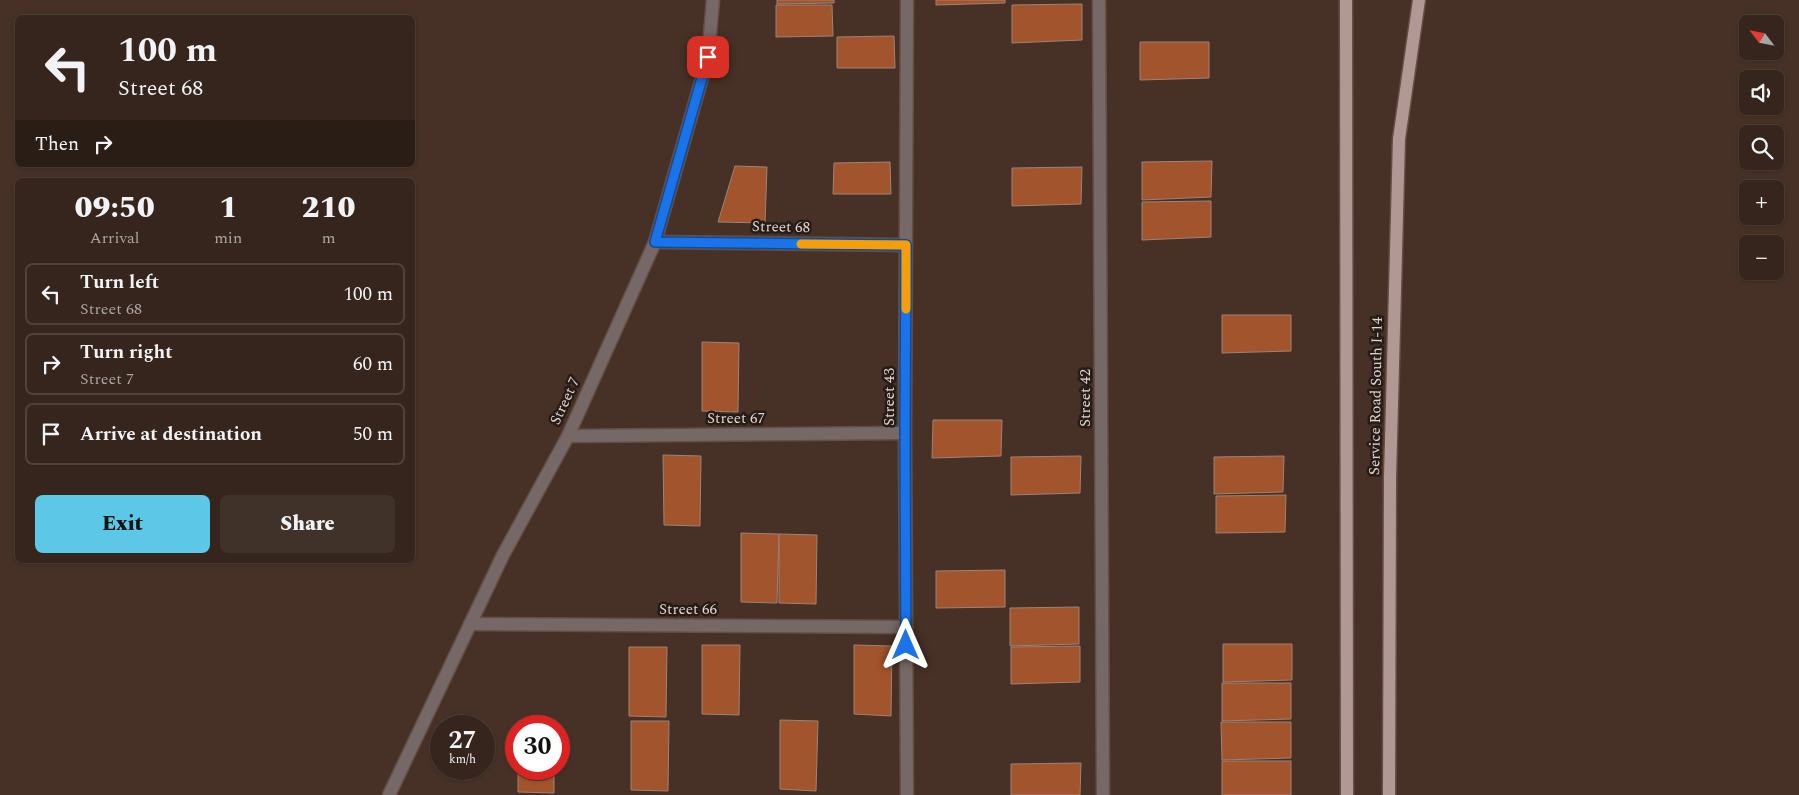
<!DOCTYPE html>
<meta charset="utf-8">
<style>
body{margin:0;font-family:Spectral,serif;background:#403129;color:#f1f3f6;height:100vh;display:flex;flex-direction:column;font-size:19px;white-space:nowrap}
*{box-sizing:border-box;margin:0}
p{font-size:16px;color:#aaa5a3}
.icon{flex:none;width:28px;height:28px;fill:none;stroke:currentColor;stroke-width:2;stroke-linecap:round;stroke-linejoin:round}
.map{position:relative;flex:1;overflow:hidden}
.side{position:absolute;left:15px;top:178px;width:400px;height:385px;display:flex;flex-direction:column;background:#35251c;border-radius:8px;box-shadow:0 1px 4px #0004,0 0 0 1px #4f423b}
.side>*{flex:none}
.hud{position:absolute;left:15px;top:15px;width:400px;height:152px;border-radius:8px;box-shadow:0 1px 4px #0004,0 0 0 1px #4f423b;background:#35251c;color:#f1f3f6;overflow:hidden}
.needle{width:32px;rotate:302deg}
.fabs{position:absolute;left:1739px;top:15px;display:grid;gap:10px}
.fabs a{display:grid;place-items:center;width:45px;height:45px;border-radius:8px;background:#35251c;box-shadow:0 1px 4px #0004,0 0 0 1px #4f423b;font-size:25px}
.speed{position:absolute;left:430px;top:715px;display:flex;gap:10px;font-size:25px;font-weight:700;text-align:center}
.speed>*{display:grid;place-content:center;width:65px;height:65px;border-radius:50%;background:#35251c;box-shadow:0 1px 4px #0004,0 0 0 1px #4f423b;line-height:1}
.speed small{font-size:12px;font-weight:400}
.speed .limit{border:8px solid #d22;background:#fff;color:#111}
.pin{position:absolute;display:grid;place-items:center;width:42px;height:42px;color:#fff;margin:-21px;border-radius:10px;box-shadow:0 2px 8px #0006}
.me{position:absolute;width:55px;margin:-28px;rotate:0deg;stroke-linejoin:round;filter:drop-shadow(0 0 4px #0008)}
.turn{display:flex;align-items:center;gap:18px;height:105px;padding:0 20px;font-size:22px}
.turn .icon{width:65px;height:65px;stroke-width:2.5}
.turn b{display:block;font-size:35px;line-height:42px}
.then{display:flex;align-items:center;height:48px;padding:0 20px;background:#0003;gap:10px;font-size:19px}
.eta{display:flex;justify-content:space-evenly;align-items:center;height:85px;text-align:center}
.eta b{font-size:30px;font-weight:800;line-height:35px}
.button{display:flex;gap:10px;margin-top:auto;padding:10px 20px}
.button a{flex:1;height:58px;border-radius:8px;background:#5cc7e7;color:#111;font-size:20px;font-weight:800;line-height:58px;text-align:center}
.button a+a{background:#403129;color:#f1f3f6}
ul{padding:0;list-style:none}
li{display:flex;align-items:center;gap:15px;height:62px;margin:0 10px 8px;padding:0 10px;border:2px solid #4f423b;border-radius:8px}
li div{flex:1}
li b{display:block;font-size:19px}
li em{font-style:normal}
.map>svg:first-child{display:block}
.building{fill:#a2552c;stroke:#9d8376}
.lines{fill:none;stroke-linecap:round;stroke-linejoin:round}
.minor-casing{stroke:#634e44;stroke-width:15}
.major-casing{stroke:#634e44;stroke-width:15}
.minor{stroke:#756866;stroke-width:12}
.major{stroke:#b29894;stroke-width:12}
.route-casing{stroke:#114b97;stroke-width:12}
.route{stroke:#1a73e8;stroke-width:9}
.slow{stroke:#f59e0b;stroke-width:9}
.labels{text-anchor:middle;dominant-baseline:central;stroke-width:5;stroke-linejoin:round;paint-order:stroke}
.street-label{font-size:15px;fill:#e2d3cd;stroke:#261c17}
</style>
<div class="map">
<svg width="1799" height="795" viewBox="0 0 1799 795">
<rect width="100%" height="100%" fill="#473126"/>
<g class="building">
<polygon points="777,0 834,0 834,3 777,4"/>
<polygon points="936,0 1005,0 1005,3 936,5"/>
<polygon points="1082,4 1082,40 1012,43 1012,5"/>
<polygon points="776,5 832,5 833,36 776,37"/>
<polygon points="894,36 895,68 837,68 837,37"/>
<polygon points="1140,42 1209,42 1209,78 1140,80"/>
<polygon points="1212,161 1211,197 1142,200 1142,162"/>
<polygon points="890,162 891,194 833,194 834,163"/>
<polygon points="735,166 767,167 765,223 718,222"/>
<polygon points="1082,167 1081,204 1012,206 1012,168"/>
<polygon points="1211,201 1211,237 1142,240 1142,202"/>
<polygon points="1222,315 1291,315 1291,351 1222,353"/>
<polygon points="702,342 739,343 738,412 702,411"/>
<polygon points="933,420 1002,420 1001,456 932,458"/>
<polygon points="663,455 701,456 700,526 664,525"/>
<polygon points="1081,456 1080,493 1011,495 1011,457"/>
<polygon points="1284,456 1283,492 1214,494 1214,457"/>
<polygon points="1286,495 1285,532 1216,533 1216,496"/>
<polygon points="741,533 779,534 777,603 741,602"/>
<polygon points="779,534 817,535 816,604 779,603"/>
<polygon points="1005,570 1005,607 936,608 936,571"/>
<polygon points="1079,607 1079,644 1010,646 1010,608"/>
<polygon points="1223,644 1292,644 1292,680 1223,682"/>
<polygon points="702,645 740,645 739,715 702,714"/>
<polygon points="854,645 892,646 891,716 854,714"/>
<polygon points="1080,646 1080,682 1011,684 1011,647"/>
<polygon points="629,647 667,647 666,717 629,716"/>
<polygon points="1222,683 1291,683 1291,719 1222,721"/>
<polygon points="780,720 818,721 816,791 780,789"/>
<polygon points="631,721 669,721 668,791 631,790"/>
<polygon points="1221,722 1291,722 1291,758 1222,760"/>
<polygon points="518,723 555,724 555,726 518,726"/>
<rect x="1222" y="761" width="69" height="34"/>
<polygon points="1081,763 1080,795 1011,795 1011,764"/>
<polygon points="518,769 554,769 554,793 518,792"/>
</g>
<g class="lines">
<g class="minor-casing">
<g id="minor">
<polyline points="907,0 905,433 907,795"/>
<polyline points="1099,0 1103,795"/>
<polyline points="655,242 906,245"/>
<polyline points="568,436 905,433"/>
<polyline points="470,624 906,627"/>
<polyline points="389,795 503,555 568,436 655,242 708,57 713,0"/>
</g>
</g>
<g class="major-casing">
<g id="major">
<polyline points="1346,0 1347,795"/>
<polyline points="1389,795 1390,478 1399,139 1419,0"/>
</g>
</g>
<use href="#minor" class="minor"/>
<use href="#major" class="major"/>
</g>
<g class="lines">
<g class="route-casing">
<polyline id="route" points="708,57 655,242 906,245 905,433 906,645"/>
</g>
<use href="#route" class="route"/>
<polyline class="slow" points="801,244 906,245 906,309"/>
</g>
<g class="labels">
<g class="street-label">
<text transform="translate(781 227) rotate(1)">Street 68</text>
<text transform="translate(1376 396) rotate(-89)">Service Road South I-14</text>
<text transform="translate(889 397) rotate(-90)">Street 43</text>
<text transform="translate(1085 398) rotate(-90)">Street 42</text>
<text transform="translate(565 401) rotate(-65)">Street 7</text>
<text x="736" y="418">Street 67</text>
<text x="688" y="609">Street 66</text>
</g>
</g>
</svg>
<div class="fabs">
<a><svg class="needle" viewBox="-14 -14 28 28"><path d="M0-13l5 13h-10z" fill="#e53935"/><path d="M0 13l5-13h-10z" fill="#aaa5a3"/></svg></a>
<a><svg class="icon" aria-label="sound" viewBox="0 0 24 24"><path d="M4 9h4l5-4v14l-5-4H4zM17 9q2 3 0 6"/></svg></a>
<a><svg class="icon" aria-label="search" viewBox="0 0 24 24"><circle cx="10" cy="10" r="6"/><path d="M15 15l6 6"/></svg></a>
<a>+</a>
<a>−</a>
</div>
<div class="speed"><div>27<small>km/h</small></div><div class="limit">30</div></div>
<div class="pin" style="left:708px;top:57px;background:#d93025"><svg class="icon" aria-label="arrive" viewBox="0 0 24 24"><path d="M6 21V4h12l-3 4 3 4H6"/></svg></div>
<svg class="me" style="left:906px;top:645px" viewBox="-20 -20 40 40"><path d="M0-17L14 15 0 8-14 15z" fill="#1a73e8" stroke="#fff" stroke-width="4"/></svg>
<div class="hud">
<div class="turn"><svg class="icon" aria-label="left" viewBox="0 0 24 24"><path d="M17 20v-9H6M10 6l-5 5 5 5"/></svg><div><b>100 m</b>Street 68</div></div>
<div class="then">Then<svg class="icon" aria-label="right" viewBox="0 0 24 24"><path d="M7 20v-9h11M14 6l5 5-5 5"/></svg></div>
</div>
<section class="side">
<div class="eta">
<div><b>09:50</b><p>Arrival</p></div>
<div><b>1</b><p>min</p></div>
<div><b>210</b><p>m</p></div>
</div>
<ul>
<li><svg class="icon" aria-label="left" viewBox="0 0 24 24"><path d="M17 20v-9H6M10 6l-5 5 5 5"/></svg><div><b>Turn left</b><p>Street 68</p></div><em>100 m</em></li>
<li><svg class="icon" aria-label="right" viewBox="0 0 24 24"><path d="M7 20v-9h11M14 6l5 5-5 5"/></svg><div><b>Turn right</b><p>Street 7</p></div><em>60 m</em></li>
<li><svg class="icon" aria-label="arrive" viewBox="0 0 24 24"><path d="M6 21V4h12l-3 4 3 4H6"/></svg><div><b>Arrive at destination</b></div><em>50 m</em></li>
</ul>
<div class="button"><a>Exit</a><a>Share</a></div>
</section>
</div>
